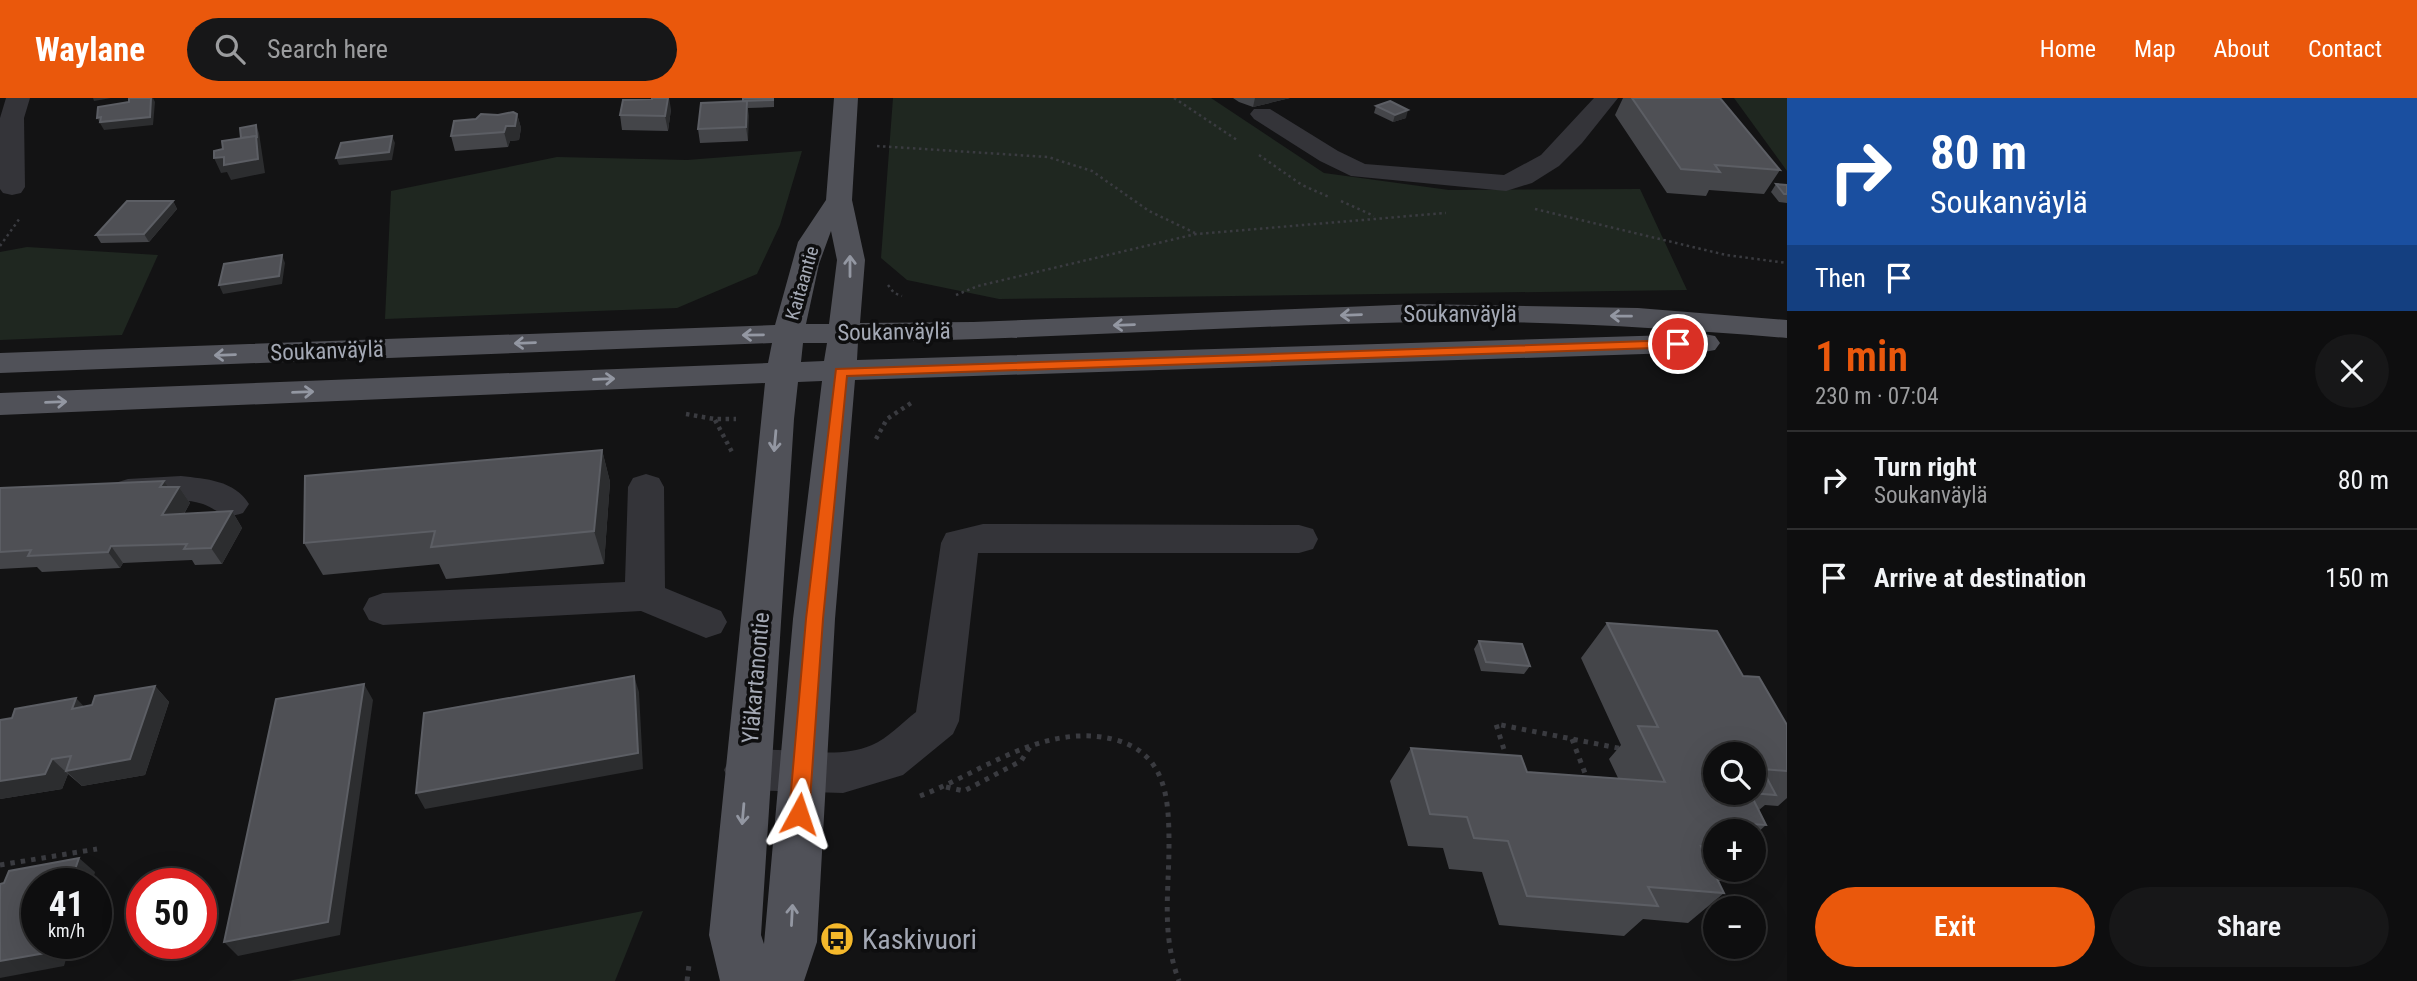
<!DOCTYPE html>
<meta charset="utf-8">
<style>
body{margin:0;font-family:"Roboto Condensed",sans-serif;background:#171718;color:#f1f3f6;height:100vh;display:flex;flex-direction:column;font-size:26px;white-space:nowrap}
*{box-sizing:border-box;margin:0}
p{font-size:23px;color:#9b9c9e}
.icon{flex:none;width:38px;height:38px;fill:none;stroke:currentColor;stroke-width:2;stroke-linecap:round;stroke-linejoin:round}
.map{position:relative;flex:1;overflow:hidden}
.panel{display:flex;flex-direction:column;background:#0e0e0f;width:630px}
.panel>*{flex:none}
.banner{background:#1a4fa0;color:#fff;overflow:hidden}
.fabs{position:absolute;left:1703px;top:644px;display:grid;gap:14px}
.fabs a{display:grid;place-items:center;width:63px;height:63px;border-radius:50%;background:#0e0e0f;box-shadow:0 7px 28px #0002,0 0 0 2px #2e2e2f;font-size:35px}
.speed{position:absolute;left:21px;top:770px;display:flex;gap:14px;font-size:35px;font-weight:700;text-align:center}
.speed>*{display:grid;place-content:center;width:91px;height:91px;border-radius:50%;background:#0e0e0f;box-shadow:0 7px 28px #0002,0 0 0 2px #2e2e2f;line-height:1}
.speed small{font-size:18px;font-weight:400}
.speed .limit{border:10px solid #d22;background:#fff;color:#111}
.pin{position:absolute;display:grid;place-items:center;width:60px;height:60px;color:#fff;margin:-30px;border:4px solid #fff;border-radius:50%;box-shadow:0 2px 7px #0007}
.me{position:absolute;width:77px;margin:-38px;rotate:5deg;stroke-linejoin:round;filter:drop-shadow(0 0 5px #0008)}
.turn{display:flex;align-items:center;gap:24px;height:147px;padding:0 28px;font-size:32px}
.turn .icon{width:91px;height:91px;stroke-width:2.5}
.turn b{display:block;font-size:49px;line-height:60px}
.then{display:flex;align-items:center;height:66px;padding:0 28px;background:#0003;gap:14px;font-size:26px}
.round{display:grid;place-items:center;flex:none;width:74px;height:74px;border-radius:37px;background:#171718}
.head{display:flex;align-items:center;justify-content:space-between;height:119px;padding:0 28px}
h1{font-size:42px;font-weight:600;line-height:52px;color:#ea580c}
.button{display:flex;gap:14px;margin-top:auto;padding:14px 28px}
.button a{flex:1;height:80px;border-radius:42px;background:#ea580c;color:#fff;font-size:28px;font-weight:600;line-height:80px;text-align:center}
.button a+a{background:#171718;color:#f1f3f6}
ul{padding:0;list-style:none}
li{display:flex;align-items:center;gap:21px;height:98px;padding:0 28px;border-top:2px solid #2e2e2f}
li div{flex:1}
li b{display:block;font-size:26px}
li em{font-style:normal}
header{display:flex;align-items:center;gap:42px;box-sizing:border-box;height:98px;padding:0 35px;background:#ea580c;color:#fff}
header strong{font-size:33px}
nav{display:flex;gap:38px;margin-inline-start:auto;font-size:24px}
.search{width:490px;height:63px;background:#171718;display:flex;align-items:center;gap:18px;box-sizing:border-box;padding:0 24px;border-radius:38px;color:#9b9c9e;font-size:26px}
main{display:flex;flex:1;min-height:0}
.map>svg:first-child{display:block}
.green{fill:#1f2720}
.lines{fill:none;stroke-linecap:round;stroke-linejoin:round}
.path-far2{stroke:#3a3b40;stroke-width:2.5;stroke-dasharray:2.5 3.5;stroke-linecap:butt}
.path-far1{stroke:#3a3b40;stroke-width:4.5;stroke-dasharray:3.5 4.5;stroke-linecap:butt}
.path{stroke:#3a3b40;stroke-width:5;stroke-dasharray:4.5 6;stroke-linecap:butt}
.minor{fill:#343439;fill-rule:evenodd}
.major{fill:#505158;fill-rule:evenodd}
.wall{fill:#444549}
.shaded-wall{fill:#2c2d2f}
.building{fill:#4f5055;stroke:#5c5e64;stroke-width:2;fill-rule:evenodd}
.oneway{stroke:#9397a2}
.route{fill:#ea580c;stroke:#983908;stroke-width:2}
.labels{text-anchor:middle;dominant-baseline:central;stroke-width:7;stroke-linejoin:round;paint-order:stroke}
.far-street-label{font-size:19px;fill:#a4a9b5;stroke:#0e0e0f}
.street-label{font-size:23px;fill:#a4a9b5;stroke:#0e0e0f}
.near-poi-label{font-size:28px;fill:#a4a9b5;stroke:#0e0e0f;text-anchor:start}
</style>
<header>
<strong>Waylane</strong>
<div class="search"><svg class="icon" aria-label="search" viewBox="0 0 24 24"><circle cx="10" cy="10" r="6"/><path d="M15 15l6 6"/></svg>Search here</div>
<nav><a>Home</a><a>Map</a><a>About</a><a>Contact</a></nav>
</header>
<main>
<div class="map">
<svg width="1787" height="883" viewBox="0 0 1787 883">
<rect width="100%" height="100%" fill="#131314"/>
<g class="green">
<polygon points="893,0 1211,0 1324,75 1449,92 1640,91 1687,192 999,201 907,182 881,160"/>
<polygon points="1734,0 1787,0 1787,73"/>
<polygon points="802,53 780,127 757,176 677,210 385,221 391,93 557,59 687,62"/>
<polygon points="27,149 158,157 122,237 0,242 0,154"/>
<polygon points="643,813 615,883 288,883"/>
</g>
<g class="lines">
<g class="path-far2">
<polyline points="1174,0 1237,42"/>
<polyline points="877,48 1048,59 1092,73 1149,113 1195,135"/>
<polyline points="1259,57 1302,87 1329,99"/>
<polyline points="1341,103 1374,118"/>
<polyline points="1535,111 1726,157 1787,165"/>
<polyline points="0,148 20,120"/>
<polyline points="888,187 894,195 902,198"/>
<polyline points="956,197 978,188 1196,136 1446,115"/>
</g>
<g class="path-far1">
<polyline points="686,316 714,321 736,321"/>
<polyline points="715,322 732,354"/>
<polyline points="876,341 887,321 911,305"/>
</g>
<g class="path">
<polyline points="1572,641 1588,683"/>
<polyline points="1507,661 1496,626 1623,651"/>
<polyline points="946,689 964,693 1021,663 1030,649"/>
<path d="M920,698c63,-24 125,-75 196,-56 50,14 53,58 53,104 0,49 -8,89 10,137"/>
<polyline points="0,767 97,751"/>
<polyline points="687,883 689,867"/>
</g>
<g class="minor">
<polygon points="6,0 30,0 24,20 25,89 21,95 12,97 3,95 0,91 0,20"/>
<polygon points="1594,0 1618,0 1582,45 1559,68 1532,85 1506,93 1351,78 1320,63 1254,21 1250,16 1254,11 1270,11 1338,53 1365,66 1504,77 1541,57"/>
<polygon points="646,376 659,380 664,389 665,490 721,513 727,524 721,535 706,540 641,513 383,527 369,522 363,511 369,500 383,495 625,484 628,389 633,380"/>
<path d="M181,378c25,3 53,4 68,28l-6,9c-22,7 -22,-2 -40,-9 -28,-10 -60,5 -88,-3l-5,-9 5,-9 13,-4z"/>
<path d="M983,426l316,1 14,4 5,10 -5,10 -14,4h-321l-19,168 -6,13 -50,41 -60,18 -96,-3 -16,-6 -7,-14 7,-14c45,-17 96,8 141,-11 15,-6 31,-23 44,-33l25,-169 5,-10z"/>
</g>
<path class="major" d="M834,0h24l-6,102 13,60 -5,63 113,-1 446,-18 219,4 149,12v18c-123,-10 -246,-18 -369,-16 -187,4 -373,17 -560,20l-1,18 847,-26 11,2 5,7 -5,7 -11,2 -849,28 -20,239 -18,323 -13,39h-84l-11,-46 56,-552 -765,32v-22l768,-30 4,-20 -772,30v-20l775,-28 23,-83 28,-42zM831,133l6,29 -8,64h-23l13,-60zM803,245h24l-3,18 -23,1zM822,283l-29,238 -29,325 -3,-9 33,-516 4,-37z"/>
</g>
<g class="wall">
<polygon points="743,0 774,0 774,9 748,10 748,43 700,45 698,31 743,4"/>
<polygon points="1233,0 1290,0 1253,9 1239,4"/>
<polygon points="1623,0 1720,0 1780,72 1764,96 1709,92 1706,98 1667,95 1615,17"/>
<polygon points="1376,8 1406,20 1393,24 1374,15"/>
<polygon points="671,11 668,33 622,32 620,17"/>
<polygon points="517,16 521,30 519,42 510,43 508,49 455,53 451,38 476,21"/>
<polygon points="1776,86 1787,87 1787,105 1779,104 1771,94"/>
<polygon points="173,103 177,111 149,144 101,145 96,137"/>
<polygon points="602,352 610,384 604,466 446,481 439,466 323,477 304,445"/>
<polygon points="179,389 190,405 184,416 232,413 242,430 222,466 195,467 192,462 123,465 120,470 42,474 37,469 0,471 0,390"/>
<polygon points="1607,525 1743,578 1787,627 1787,700 1778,708 1765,707 1759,712 1766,727 1756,736 1765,753 1754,762 1754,733 1715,733 1715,772 1742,772 1728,783 1718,783 1724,795 1688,825 1643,821 1624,838 1499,827 1482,774 1449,771 1443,750 1408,748 1390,683 1411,650 1527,674 1618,680 1609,661 1621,647 1581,560"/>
<polygon points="1479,543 1530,568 1524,576 1481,573 1474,551"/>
<polygon points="155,588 169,604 145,677 82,688 68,676 62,691 0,701 5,621 92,607"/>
</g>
<g class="shaded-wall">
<polygon points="93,0 111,0 94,3"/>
<polygon points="151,0 153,0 155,4 153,27 104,32 97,20"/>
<polygon points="668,0 669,0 671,11 668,33 665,18"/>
<polygon points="1255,0 1290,0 1253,9"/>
<polygon points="747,3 749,18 748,43 746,29"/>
<polygon points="1408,12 1406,20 1393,24 1395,17"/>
<polygon points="517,16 521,30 519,42 510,43 508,49 504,34 506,28"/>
<polygon points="256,27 259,35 265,75 231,82 227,74 221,75 214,60"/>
<polygon points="392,38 395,45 392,62 339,67 336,60"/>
<polygon points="173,103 177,111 149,144 144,136"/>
<polygon points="282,157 285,165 282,186 223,196 219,187"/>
<polygon points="602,352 610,384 604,466 594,433"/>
<polygon points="164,383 174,398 179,389 190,405 174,433 162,417 160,389"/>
<polygon points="232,413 242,430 222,466 211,450"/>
<polygon points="111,448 123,465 120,470 108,454"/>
<polygon points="634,578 639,594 643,671 425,711 416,695"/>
<polygon points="364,586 373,602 340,837 238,858 224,844"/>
<polygon points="155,588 169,604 145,677 82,688 66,673"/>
<polygon points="76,600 91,616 72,611"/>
<polygon points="52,661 68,676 62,691 0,701 0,683"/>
<polygon points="79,760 95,774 92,786 70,786"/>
<polygon points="48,845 71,845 64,868 0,880 0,863"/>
</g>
<g class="building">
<polygon points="129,0 151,0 150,19 100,24 101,19 97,20 98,9 129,4"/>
<polygon points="652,0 668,0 665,18 620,17 623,2 652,1"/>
<polygon points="743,0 773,0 773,2 743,3"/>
<polygon points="1632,0 1720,0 1780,72 1715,67 1720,74 1681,71"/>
<polygon points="747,3 746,29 698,31 701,5"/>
<polygon points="1390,3 1408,12 1395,17 1376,8"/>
<polygon points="513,14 517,16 515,28 506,28 504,34 451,38 454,23 476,21 481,16 498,17"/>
<polygon points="256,27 257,40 256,38 241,40 240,30"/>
<polygon points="256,38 258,61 224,67 224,59 214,60 214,53 223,51 222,43"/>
<polygon points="392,38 389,54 336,60 341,45"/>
<polygon points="1776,86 1787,87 1787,96 1784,96"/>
<polygon points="127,103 173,103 144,136 96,137"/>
<polygon points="282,157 279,178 219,187 224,166"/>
<polygon points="602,352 594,433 431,449 435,433 304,445 305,378"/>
<polygon points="164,383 160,389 179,389 162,417 232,413 211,450 184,451 187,446 111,448 108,454 28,458 31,452 0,454 0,390"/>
<path d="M1607,525l110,8 26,45 16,1 28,48v46l-25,-2 14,26 -26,-2 16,32 -15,-1 14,27 -11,-1v-19h-39v16l-14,-1 23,47 -76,-6 10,19 -131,-10 -19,-55 -34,-3 -7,-21 -37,-3 -19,-66 110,8 6,16 138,10 -27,-56 20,1zM1715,656h39v39h-39z"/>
<polygon points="1479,543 1522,546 1530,568 1486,564"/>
<polygon points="634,578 638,655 416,695 424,615"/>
<polygon points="364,586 328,824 224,844 276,601"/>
<polygon points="155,588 130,661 66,673 71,658 52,661 45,676 0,683 0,622 12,620 15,611 76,600 72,611 92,607 95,598"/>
<polygon points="79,760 70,786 37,786 37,845 48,845 45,855 0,863 0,786 4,785 9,773"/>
</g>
<defs><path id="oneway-shaft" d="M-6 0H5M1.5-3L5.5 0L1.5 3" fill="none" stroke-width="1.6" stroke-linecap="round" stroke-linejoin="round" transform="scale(1.75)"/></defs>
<g class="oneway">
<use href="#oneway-shaft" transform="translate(850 168) rotate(-90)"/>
<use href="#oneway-shaft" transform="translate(1351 217) rotate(178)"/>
<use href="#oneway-shaft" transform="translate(1621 218) rotate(-179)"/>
<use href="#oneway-shaft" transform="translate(1124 227) rotate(178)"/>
<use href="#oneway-shaft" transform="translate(753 237) rotate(179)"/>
<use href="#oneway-shaft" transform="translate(525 245) rotate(178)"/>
<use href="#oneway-shaft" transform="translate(225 257) rotate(178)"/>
<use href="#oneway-shaft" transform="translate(604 281) rotate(-2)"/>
<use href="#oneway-shaft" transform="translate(303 294) rotate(-2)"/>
<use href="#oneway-shaft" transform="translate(56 304) rotate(-2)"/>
<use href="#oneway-shaft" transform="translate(775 343) rotate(95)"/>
<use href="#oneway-shaft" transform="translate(743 716) rotate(95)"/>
<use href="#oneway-shaft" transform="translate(792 817) rotate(-87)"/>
</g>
<polygon class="route" points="1678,242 1683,243 1683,249 847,278 823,521 809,716 806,722 799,725 792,722 789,716 806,521 836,271"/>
<defs>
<g id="bus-disc" transform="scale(1.75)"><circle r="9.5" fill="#f4b82b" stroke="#0e0e0f"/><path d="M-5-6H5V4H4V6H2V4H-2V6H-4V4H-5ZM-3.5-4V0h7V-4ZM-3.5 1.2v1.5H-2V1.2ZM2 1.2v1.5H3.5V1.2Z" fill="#111"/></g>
</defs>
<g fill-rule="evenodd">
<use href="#bus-disc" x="837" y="841"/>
</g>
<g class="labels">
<g class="far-street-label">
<text transform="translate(802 185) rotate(-74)">Kaitaantie</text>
</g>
<g class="street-label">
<text x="1460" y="216">Soukanväylä</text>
<text transform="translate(894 234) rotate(-1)">Soukanväylä</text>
<text transform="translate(327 253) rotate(-2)">Soukanväylä</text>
<text transform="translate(756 580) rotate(-85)">Yläkartanontie</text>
</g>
<g class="near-poi-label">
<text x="862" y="841">Kaskivuori</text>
</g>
</g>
</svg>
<div class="fabs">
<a><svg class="icon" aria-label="search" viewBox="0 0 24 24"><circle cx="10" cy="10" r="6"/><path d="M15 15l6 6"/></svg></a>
<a>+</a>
<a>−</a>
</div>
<div class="speed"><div>41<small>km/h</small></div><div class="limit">50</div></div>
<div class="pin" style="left:1678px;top:246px;background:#d93025"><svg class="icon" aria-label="arrive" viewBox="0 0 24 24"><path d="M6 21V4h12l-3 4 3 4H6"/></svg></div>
<svg class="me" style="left:799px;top:716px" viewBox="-20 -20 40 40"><path d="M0-17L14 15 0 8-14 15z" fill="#ea580c" stroke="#fff" stroke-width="4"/></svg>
</div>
<section class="panel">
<div class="banner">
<div class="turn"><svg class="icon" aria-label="right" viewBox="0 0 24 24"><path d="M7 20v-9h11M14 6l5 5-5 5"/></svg><div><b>80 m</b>Soukanväylä</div></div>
<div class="then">Then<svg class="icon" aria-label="arrive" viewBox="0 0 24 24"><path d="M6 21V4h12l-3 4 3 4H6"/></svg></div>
</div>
<div class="head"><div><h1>1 min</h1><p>230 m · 07:04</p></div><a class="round"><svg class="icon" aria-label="close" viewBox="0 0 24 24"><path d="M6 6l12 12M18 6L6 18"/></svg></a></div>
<ul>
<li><svg class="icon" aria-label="right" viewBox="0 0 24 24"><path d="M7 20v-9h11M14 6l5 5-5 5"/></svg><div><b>Turn right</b><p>Soukanväylä</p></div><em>80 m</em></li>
<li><svg class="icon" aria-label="arrive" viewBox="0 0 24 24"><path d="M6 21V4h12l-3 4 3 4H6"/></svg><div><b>Arrive at destination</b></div><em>150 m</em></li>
</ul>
<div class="button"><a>Exit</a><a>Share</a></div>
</section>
</main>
